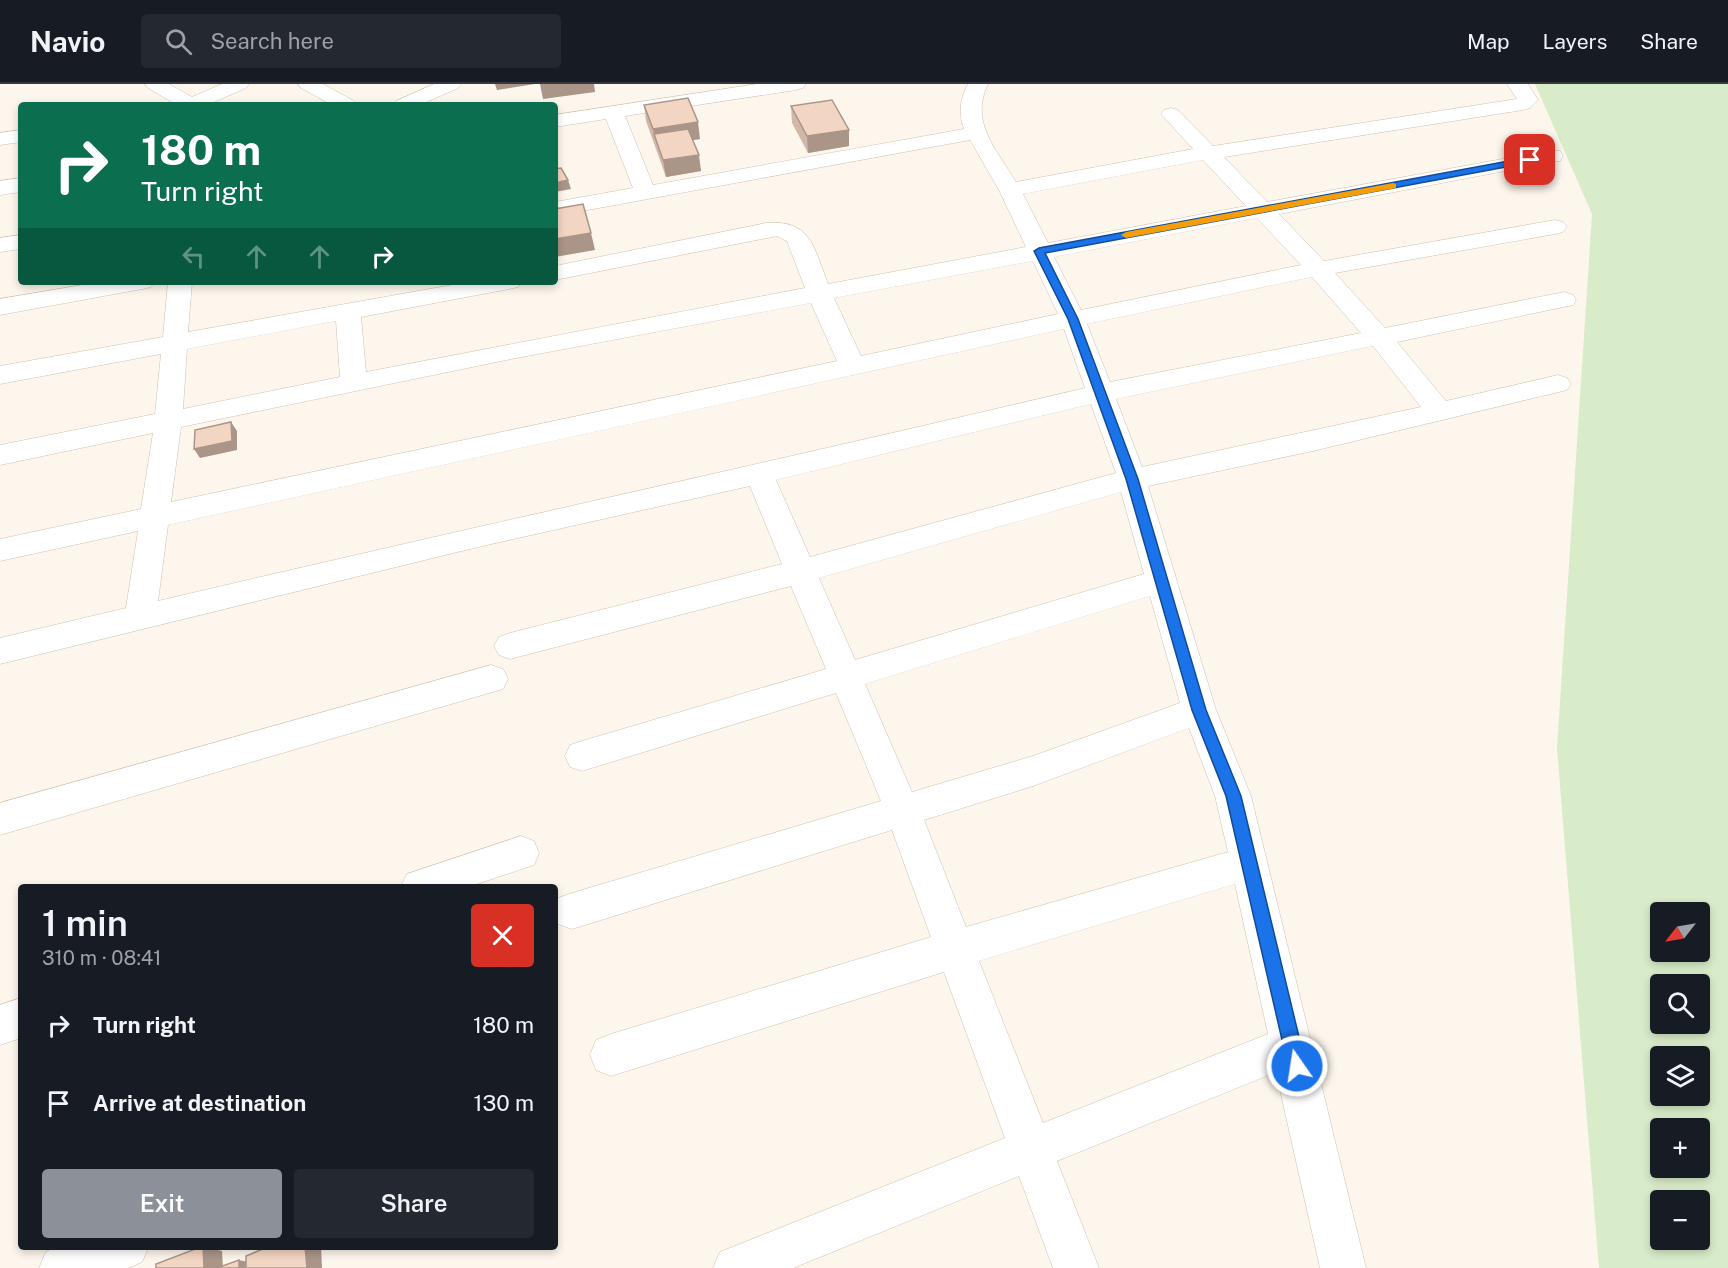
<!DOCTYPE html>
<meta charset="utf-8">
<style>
body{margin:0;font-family:"Public Sans",sans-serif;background:#242831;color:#f1f3f6;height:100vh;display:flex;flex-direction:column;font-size:22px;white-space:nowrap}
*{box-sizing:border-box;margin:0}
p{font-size:20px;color:#9ea1a6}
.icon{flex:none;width:33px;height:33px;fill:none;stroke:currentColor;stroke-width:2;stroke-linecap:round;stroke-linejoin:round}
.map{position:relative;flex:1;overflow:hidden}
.drawer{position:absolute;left:18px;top:800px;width:540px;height:366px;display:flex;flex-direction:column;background:#171b24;border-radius:6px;box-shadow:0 3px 9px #0003}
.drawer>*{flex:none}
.banner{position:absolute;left:18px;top:18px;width:540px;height:183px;border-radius:6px;box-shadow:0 3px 9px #0003;background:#0b6e4f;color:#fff;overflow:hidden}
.needle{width:39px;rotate:239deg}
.controls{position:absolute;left:1650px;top:818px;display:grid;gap:12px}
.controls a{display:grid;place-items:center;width:60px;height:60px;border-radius:6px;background:#171b24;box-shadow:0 3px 9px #0003;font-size:30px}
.pin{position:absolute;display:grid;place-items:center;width:51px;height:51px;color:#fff;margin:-26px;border-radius:12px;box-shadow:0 3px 9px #0006}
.me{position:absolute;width:66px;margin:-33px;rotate:347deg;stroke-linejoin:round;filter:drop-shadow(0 0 4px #0008)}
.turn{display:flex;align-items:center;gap:21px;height:126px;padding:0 24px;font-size:27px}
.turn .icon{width:78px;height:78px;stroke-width:2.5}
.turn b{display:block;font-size:42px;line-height:51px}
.lanes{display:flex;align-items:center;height:57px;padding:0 24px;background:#0003;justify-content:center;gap:30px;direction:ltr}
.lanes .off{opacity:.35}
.round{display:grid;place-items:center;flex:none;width:63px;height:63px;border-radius:6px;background:#242831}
.summary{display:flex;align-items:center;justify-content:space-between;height:102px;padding:0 24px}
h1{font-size:36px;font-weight:600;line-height:45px}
.primary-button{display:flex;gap:12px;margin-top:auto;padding:12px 24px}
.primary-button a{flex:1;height:69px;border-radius:6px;background:#8c9099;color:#fff;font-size:24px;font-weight:600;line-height:69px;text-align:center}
.primary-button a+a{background:#242831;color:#f1f3f6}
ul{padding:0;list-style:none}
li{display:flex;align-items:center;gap:18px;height:78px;padding:0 24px}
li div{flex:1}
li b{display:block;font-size:22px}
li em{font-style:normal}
header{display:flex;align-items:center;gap:36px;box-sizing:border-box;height:84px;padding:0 30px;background:#171b24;border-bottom:2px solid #363941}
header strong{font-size:28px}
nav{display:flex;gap:33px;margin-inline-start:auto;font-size:21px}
.search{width:420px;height:54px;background:#242831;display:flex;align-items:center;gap:15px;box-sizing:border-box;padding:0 21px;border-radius:6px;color:#9ea1a6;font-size:22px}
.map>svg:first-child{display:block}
.green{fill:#d8ecc9;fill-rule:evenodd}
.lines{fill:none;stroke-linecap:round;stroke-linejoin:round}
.minor-casing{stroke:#d1beb0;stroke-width:1}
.minor{fill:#fff;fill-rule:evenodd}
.wall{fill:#d1b7a8}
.shaded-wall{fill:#aa9588}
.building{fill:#f3d5c3;stroke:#aa9588;stroke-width:1.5}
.route{fill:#1a73e8;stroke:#114b97;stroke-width:1.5}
.slow{fill:#f59e0b}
</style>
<header>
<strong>Navio</strong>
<div class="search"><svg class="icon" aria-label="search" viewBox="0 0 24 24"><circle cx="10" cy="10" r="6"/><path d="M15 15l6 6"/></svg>Search here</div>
<nav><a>Map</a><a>Layers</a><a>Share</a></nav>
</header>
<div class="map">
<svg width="1728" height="1184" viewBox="0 0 1728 1184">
<rect width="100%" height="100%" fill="#fdf6ec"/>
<path class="green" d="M1535,0h193v1184h-129l-42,-520 35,-534zM1660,828h40v39h-40zM1660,900h40v39h-40zM1660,972h40v39h-40zM1660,1044h40v39h-40zM1660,1116h40v39h-40z"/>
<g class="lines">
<g class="minor-casing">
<g id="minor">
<polygon points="145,0 169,0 192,13 222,0 249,0 246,4 207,21 177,21 148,4"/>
<polygon points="298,0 323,0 354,17 357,21 332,21 301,4"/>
<polygon points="434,0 461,0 458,4 420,21 393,21 396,17"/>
<path d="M757,0h49l-3,4 -7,2 -171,26 28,69 311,-56c-6,-16 -4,-30 4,-45h20c-19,38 9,66 28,98l177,-33 -32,-35 3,-4 7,-2 7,2 35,36 304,-47 -10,-15h21l10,16 -8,8 -7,2 -299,47 43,45 285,-52 8,1 3,5 -3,5 -8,1 -273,52 45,47 231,-41 8,2 4,5 -4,5 -8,2 -220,39 50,55 179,-36 9,3 3,5 -3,5 -176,37 49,59 112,-26 9,3 4,6 -4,6 -254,61 -165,35 68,224 35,86 115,472h-46l-44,-196 -219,89 42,107h-46l-34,-92 -226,92h-80l7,-16 285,-114 -61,-166 -333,104 -15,-6 -6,-15 6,-15 15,-6 320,-97 -39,-107 -320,99 -14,-5c-4,-10 -4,-16 0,-26l14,-5 309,-92 -45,-108 -254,78 -12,-4 -5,-11 5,-11 12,-4 244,-72 -35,-83 -281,73 -11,-4 -5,-9 5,-9 11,-4 272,-69 -32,-78 -272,61 -478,117v-26l126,-30 12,-77 -138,30v-22l141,-30 12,-76 -153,32v-20l155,-31 6,-60 -161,30v-18l163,-29 5,-55h24l-4,50 281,-50h52l-3,5 -9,2 -148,28 5,55 439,-84 -18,-47 -10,-5 -222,44v-14l211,-43c46,-4 48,26 62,61l198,-37 -27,-57 -29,-50 -415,76v-14l78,-14 -27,-69 -51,8v-12zM1203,76l43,46 -198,37 -25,-49zM1257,134l44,47 -220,45 -27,-53zM1033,177l25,53 -197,42 -27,-58zM1312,193l49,56 -251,49 -23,-58zM811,219l26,58 -666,141 10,-75 330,-68zM336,237l4,56 -157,32 4,-60zM1064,245l21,59c-308,73 -618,140 -927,213l10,-76zM1373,262l48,61 -279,60 -26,-68zM1091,320l25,69 -306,84 -34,-77zM1121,408l23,82 -289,86 -36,-82zM1150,512l30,107 -147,53 -121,36 -47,-108zM1189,644l26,68 13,56 -262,75 -42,-107 109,-34zM1235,800l33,150 -225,89 -64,-162z"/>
<polygon points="21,46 21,58 0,61 0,49"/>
<polygon points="21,94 21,108 0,111 0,97"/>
<polygon points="21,151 21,165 0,168 0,154"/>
<polygon points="100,198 154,198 151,203 142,205 0,231 0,215"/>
<polygon points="491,581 503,585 508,595 503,605 0,751 0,719"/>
<polygon points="521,752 534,757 539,769 534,781 471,802 401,802 407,790"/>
<polygon points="21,914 21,954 0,961 0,921"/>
<polygon points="58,1162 149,1162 142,1178 128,1184 39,1184 46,1168"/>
</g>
</g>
<use href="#minor" class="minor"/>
</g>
<g class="wall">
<polygon points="644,21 700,55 693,56 701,87 666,93 646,37"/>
<polygon points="791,22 849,46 849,62 808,69 792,39"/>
</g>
<g class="shaded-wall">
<polygon points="495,0 535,0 497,6"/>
<polygon points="540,0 594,0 595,8 543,15"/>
<polygon points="698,38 700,55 658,61 654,51 653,45"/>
<polygon points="849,46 849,62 808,69 807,52"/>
<polygon points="699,71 701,87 666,93 663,76"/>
<polygon points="568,96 571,105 555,108 555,99"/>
<polygon points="591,149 595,166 555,173 555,155"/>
<polygon points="231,338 237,347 237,366 200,374 194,365"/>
<polygon points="203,1162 222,1167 223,1184 204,1184"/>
<polygon points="305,1162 321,1162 322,1184 307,1184"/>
<polygon points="239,1176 257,1180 257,1184 239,1184"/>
</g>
<g class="building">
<polygon points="688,14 698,38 653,45 644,21"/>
<polygon points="832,16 849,46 807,52 791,22"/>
<polygon points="688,45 699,71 663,76 654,50"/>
<polygon points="561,84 568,96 555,99 555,85"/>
<polygon points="583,120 591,149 555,155 555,125"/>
<polygon points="231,338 232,357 194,365 195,346"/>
<polygon points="203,1162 204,1184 156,1184 156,1180"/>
<polygon points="270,1162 305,1162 307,1184 246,1184 246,1172"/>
<polygon points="239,1176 239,1184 217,1184"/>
</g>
<polygon class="route" points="1530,73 1535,76 1533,78 1045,169 1078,235 1138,395 1206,626 1241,712 1306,982 1303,988 1297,991 1291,988 1288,982 1226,712 1192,626 1126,395 1068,235 1034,167 1039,164"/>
<polygon class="slow" points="1393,99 1396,100 1396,104 1126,154 1121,151 1126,148"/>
</svg>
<div class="controls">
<a><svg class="needle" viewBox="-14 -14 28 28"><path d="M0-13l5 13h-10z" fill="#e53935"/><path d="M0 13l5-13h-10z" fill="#9ea1a6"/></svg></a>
<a><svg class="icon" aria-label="search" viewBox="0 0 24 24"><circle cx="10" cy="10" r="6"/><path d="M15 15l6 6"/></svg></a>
<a><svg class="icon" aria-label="layers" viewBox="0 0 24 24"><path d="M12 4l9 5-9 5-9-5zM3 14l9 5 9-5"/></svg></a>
<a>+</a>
<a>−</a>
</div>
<div class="pin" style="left:1530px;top:76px;background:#d93025"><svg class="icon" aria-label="arrive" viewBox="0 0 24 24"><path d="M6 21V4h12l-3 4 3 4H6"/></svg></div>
<svg class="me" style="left:1297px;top:982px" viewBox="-20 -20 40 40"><circle r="17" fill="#1a73e8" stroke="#fff" stroke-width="3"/><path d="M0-11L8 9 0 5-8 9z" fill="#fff"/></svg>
<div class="banner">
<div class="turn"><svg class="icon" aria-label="right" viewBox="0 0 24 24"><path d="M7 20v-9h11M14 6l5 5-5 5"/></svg><div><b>180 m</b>Turn right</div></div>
<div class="lanes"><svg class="icon off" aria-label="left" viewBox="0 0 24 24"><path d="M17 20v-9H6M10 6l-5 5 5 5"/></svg><svg class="icon off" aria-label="ahead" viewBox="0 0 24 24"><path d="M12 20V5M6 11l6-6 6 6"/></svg><svg class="icon off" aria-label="ahead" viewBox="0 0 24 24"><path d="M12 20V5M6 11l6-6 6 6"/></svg><svg class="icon" aria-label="right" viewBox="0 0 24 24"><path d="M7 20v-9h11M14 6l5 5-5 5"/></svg></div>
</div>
<section class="drawer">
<div class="summary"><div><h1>1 min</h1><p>310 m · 08:41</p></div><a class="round" style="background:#d93025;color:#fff"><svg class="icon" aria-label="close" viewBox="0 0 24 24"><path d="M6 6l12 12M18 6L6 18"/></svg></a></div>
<ul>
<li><svg class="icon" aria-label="right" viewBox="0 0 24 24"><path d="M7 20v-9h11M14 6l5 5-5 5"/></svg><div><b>Turn right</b></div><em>180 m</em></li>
<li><svg class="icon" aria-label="arrive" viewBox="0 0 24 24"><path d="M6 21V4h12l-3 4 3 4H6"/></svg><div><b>Arrive at destination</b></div><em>130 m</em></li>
</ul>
<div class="primary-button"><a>Exit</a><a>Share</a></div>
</section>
</div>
